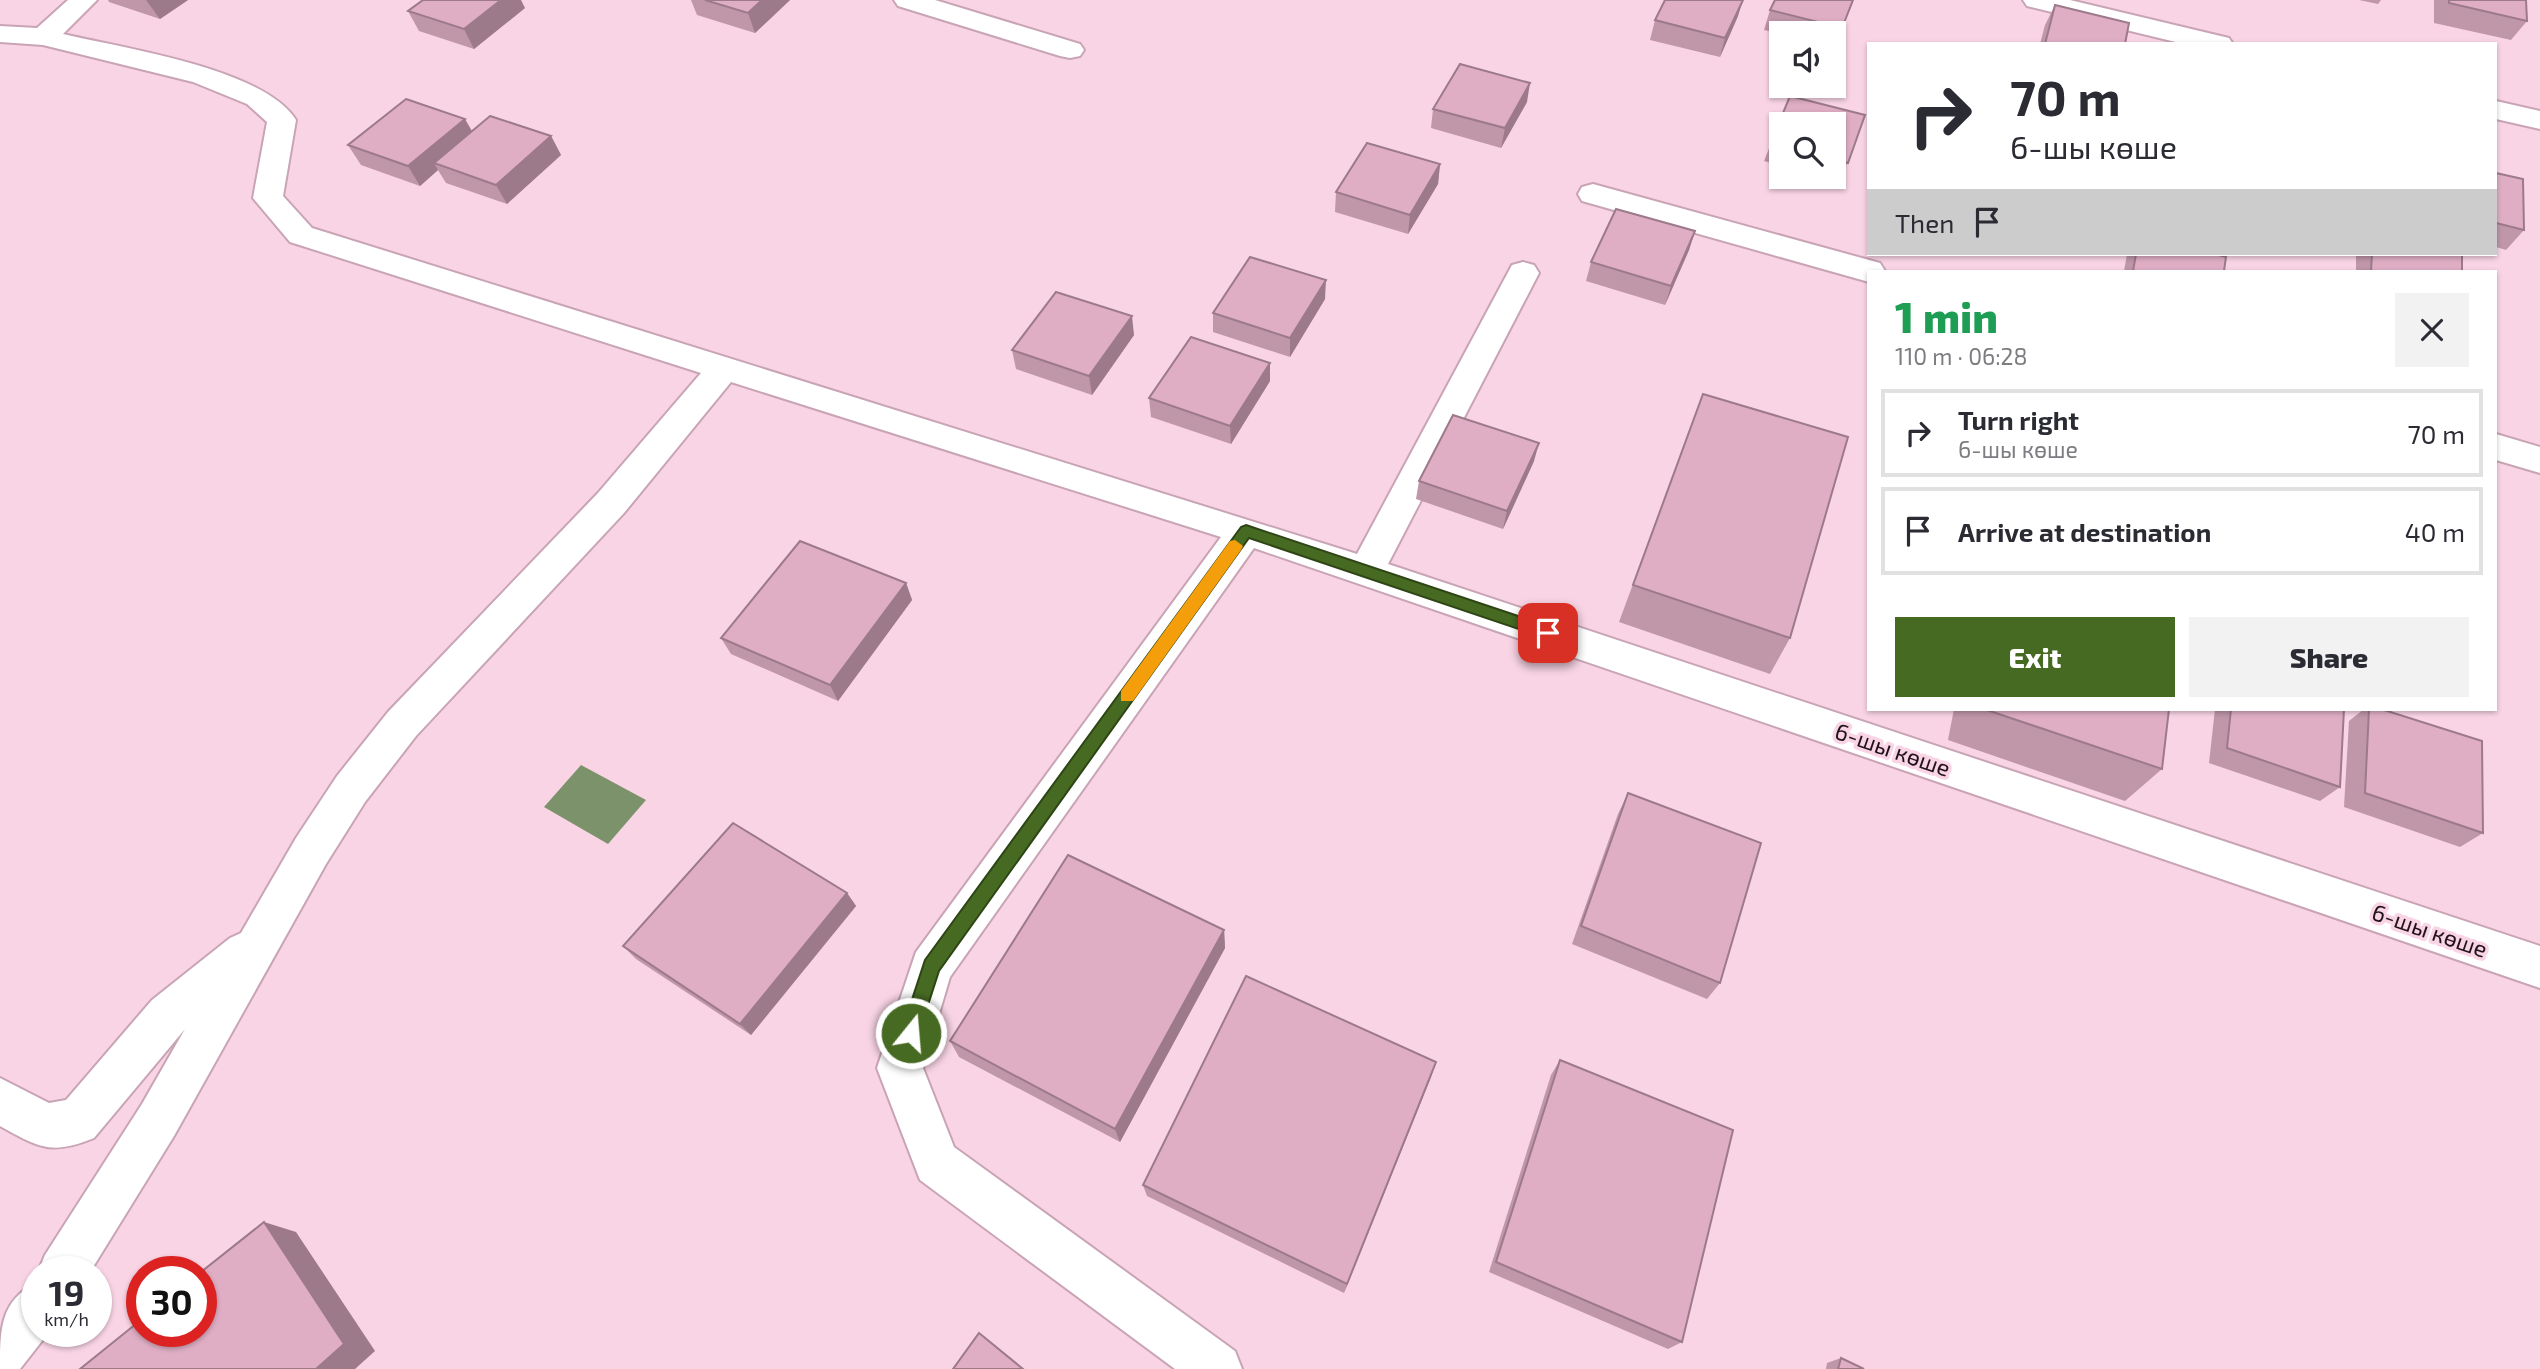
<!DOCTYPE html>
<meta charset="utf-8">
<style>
body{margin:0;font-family:"Exo 2",sans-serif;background:#f2f2f3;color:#2b2b33;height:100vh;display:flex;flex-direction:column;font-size:26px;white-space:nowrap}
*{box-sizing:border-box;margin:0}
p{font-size:23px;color:#7c7c81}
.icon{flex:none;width:38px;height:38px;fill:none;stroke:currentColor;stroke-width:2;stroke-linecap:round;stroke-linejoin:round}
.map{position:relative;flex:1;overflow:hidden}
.side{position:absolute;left:1867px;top:270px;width:630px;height:441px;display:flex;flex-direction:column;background:#fff;border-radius:0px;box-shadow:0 2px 5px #0004}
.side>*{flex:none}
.guide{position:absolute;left:1867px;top:42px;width:630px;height:214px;border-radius:0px;box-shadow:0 2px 5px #0004;background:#fff;color:#2b2b33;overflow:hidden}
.buttons{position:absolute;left:1769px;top:21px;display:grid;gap:14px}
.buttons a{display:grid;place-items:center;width:77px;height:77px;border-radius:0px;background:#fff;box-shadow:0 2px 5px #0004;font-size:35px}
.speed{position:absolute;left:21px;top:1256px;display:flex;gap:14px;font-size:35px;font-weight:700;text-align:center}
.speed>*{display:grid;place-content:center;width:91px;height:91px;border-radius:50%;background:#fff;box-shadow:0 2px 5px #0004;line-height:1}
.speed small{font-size:18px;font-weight:400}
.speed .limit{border:10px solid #d22;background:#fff;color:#111}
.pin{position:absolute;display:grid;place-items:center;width:60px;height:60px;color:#fff;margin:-30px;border-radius:14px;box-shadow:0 4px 10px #0006}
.me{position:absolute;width:77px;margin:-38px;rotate:17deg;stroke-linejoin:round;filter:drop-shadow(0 0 5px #0008)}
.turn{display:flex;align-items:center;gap:24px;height:147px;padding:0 28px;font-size:32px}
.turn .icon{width:91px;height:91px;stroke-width:2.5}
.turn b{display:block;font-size:49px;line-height:60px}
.then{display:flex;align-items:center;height:66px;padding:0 28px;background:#0003;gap:14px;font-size:26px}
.round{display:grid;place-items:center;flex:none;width:74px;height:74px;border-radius:0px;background:#f2f2f3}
.summary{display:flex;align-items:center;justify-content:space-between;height:119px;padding:0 28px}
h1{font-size:42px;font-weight:800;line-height:52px;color:#1e9e55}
.button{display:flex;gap:14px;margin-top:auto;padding:14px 28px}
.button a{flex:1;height:80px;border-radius:0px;background:#476a22;color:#fff;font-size:28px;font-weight:800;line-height:80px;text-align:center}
.button a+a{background:#f2f2f3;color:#2b2b33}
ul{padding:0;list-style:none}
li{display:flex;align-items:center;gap:21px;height:88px;margin:0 14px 10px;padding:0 14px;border:4px solid #e1e1e2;border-radius:0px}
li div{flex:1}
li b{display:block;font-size:26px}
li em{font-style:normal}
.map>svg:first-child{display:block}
.water{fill:#7c926a}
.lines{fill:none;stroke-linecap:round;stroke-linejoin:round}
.street-casing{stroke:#c8a4b4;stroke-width:4}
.street{fill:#fff;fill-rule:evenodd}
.wall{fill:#c096a9}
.shaded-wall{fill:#9c7a8a}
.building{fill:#dfaec5;stroke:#9c7a8a;stroke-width:2}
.route{fill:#476a22;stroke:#2e4516;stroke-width:2}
.slow{fill:#f59e0b}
.labels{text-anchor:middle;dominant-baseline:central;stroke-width:7;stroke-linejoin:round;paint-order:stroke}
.street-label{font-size:23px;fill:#1f1218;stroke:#f9d4e5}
</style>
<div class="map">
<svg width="2540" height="1369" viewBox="0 0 2540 1369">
<rect width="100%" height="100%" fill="#f9d4e5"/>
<polygon class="water" points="581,765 646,800 608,844 544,807"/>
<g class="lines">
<g class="street-casing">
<g id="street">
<path d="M68,0h29l-34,34c59,14 200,34 233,86l-13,76 29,32 1045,326 155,-289 11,-3 11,3 5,8 -151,291 1152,382v42l-1286,-440 -304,429 -27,91 31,79 281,204 7,18h-67l-255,-189 -43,-112 39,-116 305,-415 -490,-155 -107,131 -208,223 -51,66 -39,62 -152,272 -84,136h-52l7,-17 97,-151 43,-75 -91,109c-43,18 -56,9 -94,-12v-48l49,25 17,-3 86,-100 78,-62 11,-5 55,-95 41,-62 51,-64 210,-219 103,-120 -411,-131 -37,-44 14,-76 -20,-18 -54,-22 -150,-37 -43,-3v-16l37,2z"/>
<polygon points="894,0 935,0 1080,44 1084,50 1080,56 1070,58 1060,56 898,6"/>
<polygon points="2023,0 2070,0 2229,38 2233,44 2184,44 2027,6"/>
<polygon points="2496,101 2540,111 2540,129 2496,119"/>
<polygon points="1593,184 1880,263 1885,271 1869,271 1869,282 1582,201 1578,194 1582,187"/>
<polygon points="2496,434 2540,447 2540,473 2496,460"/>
<path d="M37,1282v50h12l-29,37h-20c0,-40 0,-68 37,-87z"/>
</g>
</g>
<use href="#street" class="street"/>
</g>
<g class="wall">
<polygon points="108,0 188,0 160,19 109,2"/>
<polygon points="691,0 790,0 755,33 697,15"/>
<polygon points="1853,0 1835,47 1834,33 1782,33 1782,34 1764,30 1770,10"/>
<polygon points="2359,0 2381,0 2378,4"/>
<polygon points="2434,0 2526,0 2527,21 2511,40 2434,23"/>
<polygon points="2055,5 2125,44 2040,44 2045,25"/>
<polygon points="525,8 474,49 419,31 408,11"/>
<polygon points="1738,16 1720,57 1650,40 1655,20"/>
<polygon points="1790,96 1865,115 1840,182 1820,177 1834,177 1834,124 1782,124 1782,166 1764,161"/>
<polygon points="1527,102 1501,148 1431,128 1433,109"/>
<polygon points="472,131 551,136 561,155 507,204 446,183 438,170 420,186 361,165 348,145"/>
<polygon points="1440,164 1438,184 1408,234 1335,212 1336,192"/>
<polygon points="2496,173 2524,230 2506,250 2496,247"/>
<polygon points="1695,231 1689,250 1665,305 1586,281 1591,262"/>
<polygon points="2127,254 2215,254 2224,271 2124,271"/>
<rect x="2356" y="254" width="106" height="17"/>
<polygon points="1325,299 1290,357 1213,332 1213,313"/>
<polygon points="1134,335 1092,395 1016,369 1012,350"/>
<polygon points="1270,381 1231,444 1151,417 1149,398"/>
<polygon points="1703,394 1790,638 1770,674 1619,622"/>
<polygon points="1534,461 1503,529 1416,499 1419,481"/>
<polygon points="906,583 912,600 838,701 731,654 721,638"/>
<polygon points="1954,709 2169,709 2162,769 2125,801 1948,740"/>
<polygon points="2215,709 2344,709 2340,787 2320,801 2209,763"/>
<polygon points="2364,709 2381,709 2483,833 2460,847 2344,807 2349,721"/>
<polygon points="1628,793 1720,983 1707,999 1572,944 1618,814"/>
<polygon points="847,893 856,906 751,1035 636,959 623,946"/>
<polygon points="1224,930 1225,948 1120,1142 959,1057 950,1041"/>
<polygon points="1560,1060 1682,1342 1668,1349 1489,1272 1551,1075"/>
<polygon points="1431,1077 1344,1293 1147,1196 1143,1185"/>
<polygon points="1841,1358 1864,1369 1826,1369 1827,1363"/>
</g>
<g class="shaded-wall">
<polygon points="146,0 188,0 160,19"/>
<polygon points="501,0 521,0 525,8 474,49 464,29"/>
<polygon points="762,0 790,0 755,33 748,13"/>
<polygon points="1743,0 1738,16 1720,57 1725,38"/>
<polygon points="1530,83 1527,102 1501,148 1505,128"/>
<polygon points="465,119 476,138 434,163 438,170 420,186 408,166"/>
<polygon points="551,136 561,155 507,204 496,185"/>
<polygon points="1440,164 1438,184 1408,234 1410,215"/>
<polygon points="1695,231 1689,250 1665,305 1671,286"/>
<polygon points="1326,280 1325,299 1290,357 1290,338"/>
<polygon points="1132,316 1134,335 1092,395 1089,376"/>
<polygon points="1270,363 1270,381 1231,444 1230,426"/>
<polygon points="1539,443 1534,461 1503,529 1507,511"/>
<polygon points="906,583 912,600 838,701 830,685"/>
<polygon points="847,893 856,906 751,1035 740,1024"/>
<polygon points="1224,930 1225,948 1120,1142 1115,1129"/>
<polygon points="1436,1062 1431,1077 1344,1293 1347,1284"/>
<polygon points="264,1222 296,1232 375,1351 355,1369 316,1369"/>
</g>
<g class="building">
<polygon points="423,0 501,0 464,29 408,11"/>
<polygon points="705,0 762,0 748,13"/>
<polygon points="1665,0 1743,0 1725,38 1655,20"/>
<polygon points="1775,0 1853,0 1842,28 1770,10"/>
<polygon points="2449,0 2526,0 2527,21 2449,3"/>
<polygon points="2055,5 2129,23 2125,44 2045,44"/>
<polygon points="1460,64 1530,83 1505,128 1433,109"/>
<polygon points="1790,96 1865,115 1848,163 1834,159 1834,124 1782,124 1782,145 1771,142"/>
<polygon points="406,99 465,119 408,166 348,145"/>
<polygon points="490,116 551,136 496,185 434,163"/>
<polygon points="1367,143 1440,164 1410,215 1336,192"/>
<polygon points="2496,173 2523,179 2524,230 2496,223"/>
<polygon points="1616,209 1695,231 1671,286 1591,262"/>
<polygon points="2136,254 2215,254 2226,257 2224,271 2133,271"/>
<polygon points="2372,254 2462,254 2462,271 2371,271"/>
<polygon points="1250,257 1326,280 1290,338 1213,313"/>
<polygon points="1056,292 1132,316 1089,376 1012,350"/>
<polygon points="1191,337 1270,363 1230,426 1149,398"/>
<polygon points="1703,394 1848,437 1790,638 1633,585"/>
<polygon points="1453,415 1539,443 1507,511 1419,481"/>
<polygon points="800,541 906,583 830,685 721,638"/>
<polygon points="1984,709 2169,709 2162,769"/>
<polygon points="2231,709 2344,709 2340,787 2227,748"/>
<polygon points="2369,709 2381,709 2482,741 2483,833 2365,793"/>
<polygon points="1628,793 1761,843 1720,983 1581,926"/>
<polygon points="733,823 847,893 740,1024 623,946"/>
<polygon points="1068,855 1224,930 1115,1129 950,1041"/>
<polygon points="1246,976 1436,1062 1347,1284 1143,1185"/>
<polygon points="1560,1060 1733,1130 1682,1342 1496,1262"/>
<polygon points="264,1222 344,1344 316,1369 80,1369 142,1319 142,1332 201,1332 201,1272"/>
<polygon points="979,1333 1023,1369 953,1369"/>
<polygon points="1841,1358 1864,1369 1838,1369"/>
</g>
<polygon class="route" points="1246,525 1554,628 1556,633 1548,639 1249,538 939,971 917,1039 911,1042 904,1039 901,1033 925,960 1241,527"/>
<polygon class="slow" points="1235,540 1243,546 1241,550 1133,701 1121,701 1121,691 1230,541"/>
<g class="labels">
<g class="street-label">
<text transform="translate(1893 749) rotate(19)">6-шы көше</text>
<text transform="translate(2430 930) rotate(19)">6-шы көше</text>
</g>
</g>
</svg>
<div class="buttons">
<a><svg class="icon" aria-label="sound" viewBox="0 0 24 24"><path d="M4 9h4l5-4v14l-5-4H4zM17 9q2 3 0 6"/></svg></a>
<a><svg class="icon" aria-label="search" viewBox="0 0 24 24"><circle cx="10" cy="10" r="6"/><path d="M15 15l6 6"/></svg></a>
</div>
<div class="speed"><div>19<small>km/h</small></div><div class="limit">30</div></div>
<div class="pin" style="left:1548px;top:633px;background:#d93025"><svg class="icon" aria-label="arrive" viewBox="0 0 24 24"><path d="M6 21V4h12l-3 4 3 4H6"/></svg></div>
<svg class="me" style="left:911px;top:1033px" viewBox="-20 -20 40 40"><circle r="17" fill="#476a22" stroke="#fff" stroke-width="3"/><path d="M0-11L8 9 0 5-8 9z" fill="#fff"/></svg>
<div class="guide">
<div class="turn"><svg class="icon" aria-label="right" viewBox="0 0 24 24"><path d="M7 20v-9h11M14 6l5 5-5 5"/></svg><div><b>70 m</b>6-шы көше</div></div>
<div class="then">Then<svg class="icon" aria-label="arrive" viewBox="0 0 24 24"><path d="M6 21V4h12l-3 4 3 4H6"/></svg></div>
</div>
<section class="side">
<div class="summary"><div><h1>1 min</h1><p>110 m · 06:28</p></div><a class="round"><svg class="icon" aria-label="close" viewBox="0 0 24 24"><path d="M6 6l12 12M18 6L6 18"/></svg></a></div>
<ul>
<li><svg class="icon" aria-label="right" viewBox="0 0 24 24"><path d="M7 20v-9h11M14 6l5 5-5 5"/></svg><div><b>Turn right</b><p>6-шы көше</p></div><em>70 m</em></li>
<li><svg class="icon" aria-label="arrive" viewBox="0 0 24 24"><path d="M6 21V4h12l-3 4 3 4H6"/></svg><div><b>Arrive at destination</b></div><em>40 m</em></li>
</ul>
<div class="button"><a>Exit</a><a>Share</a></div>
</section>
</div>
